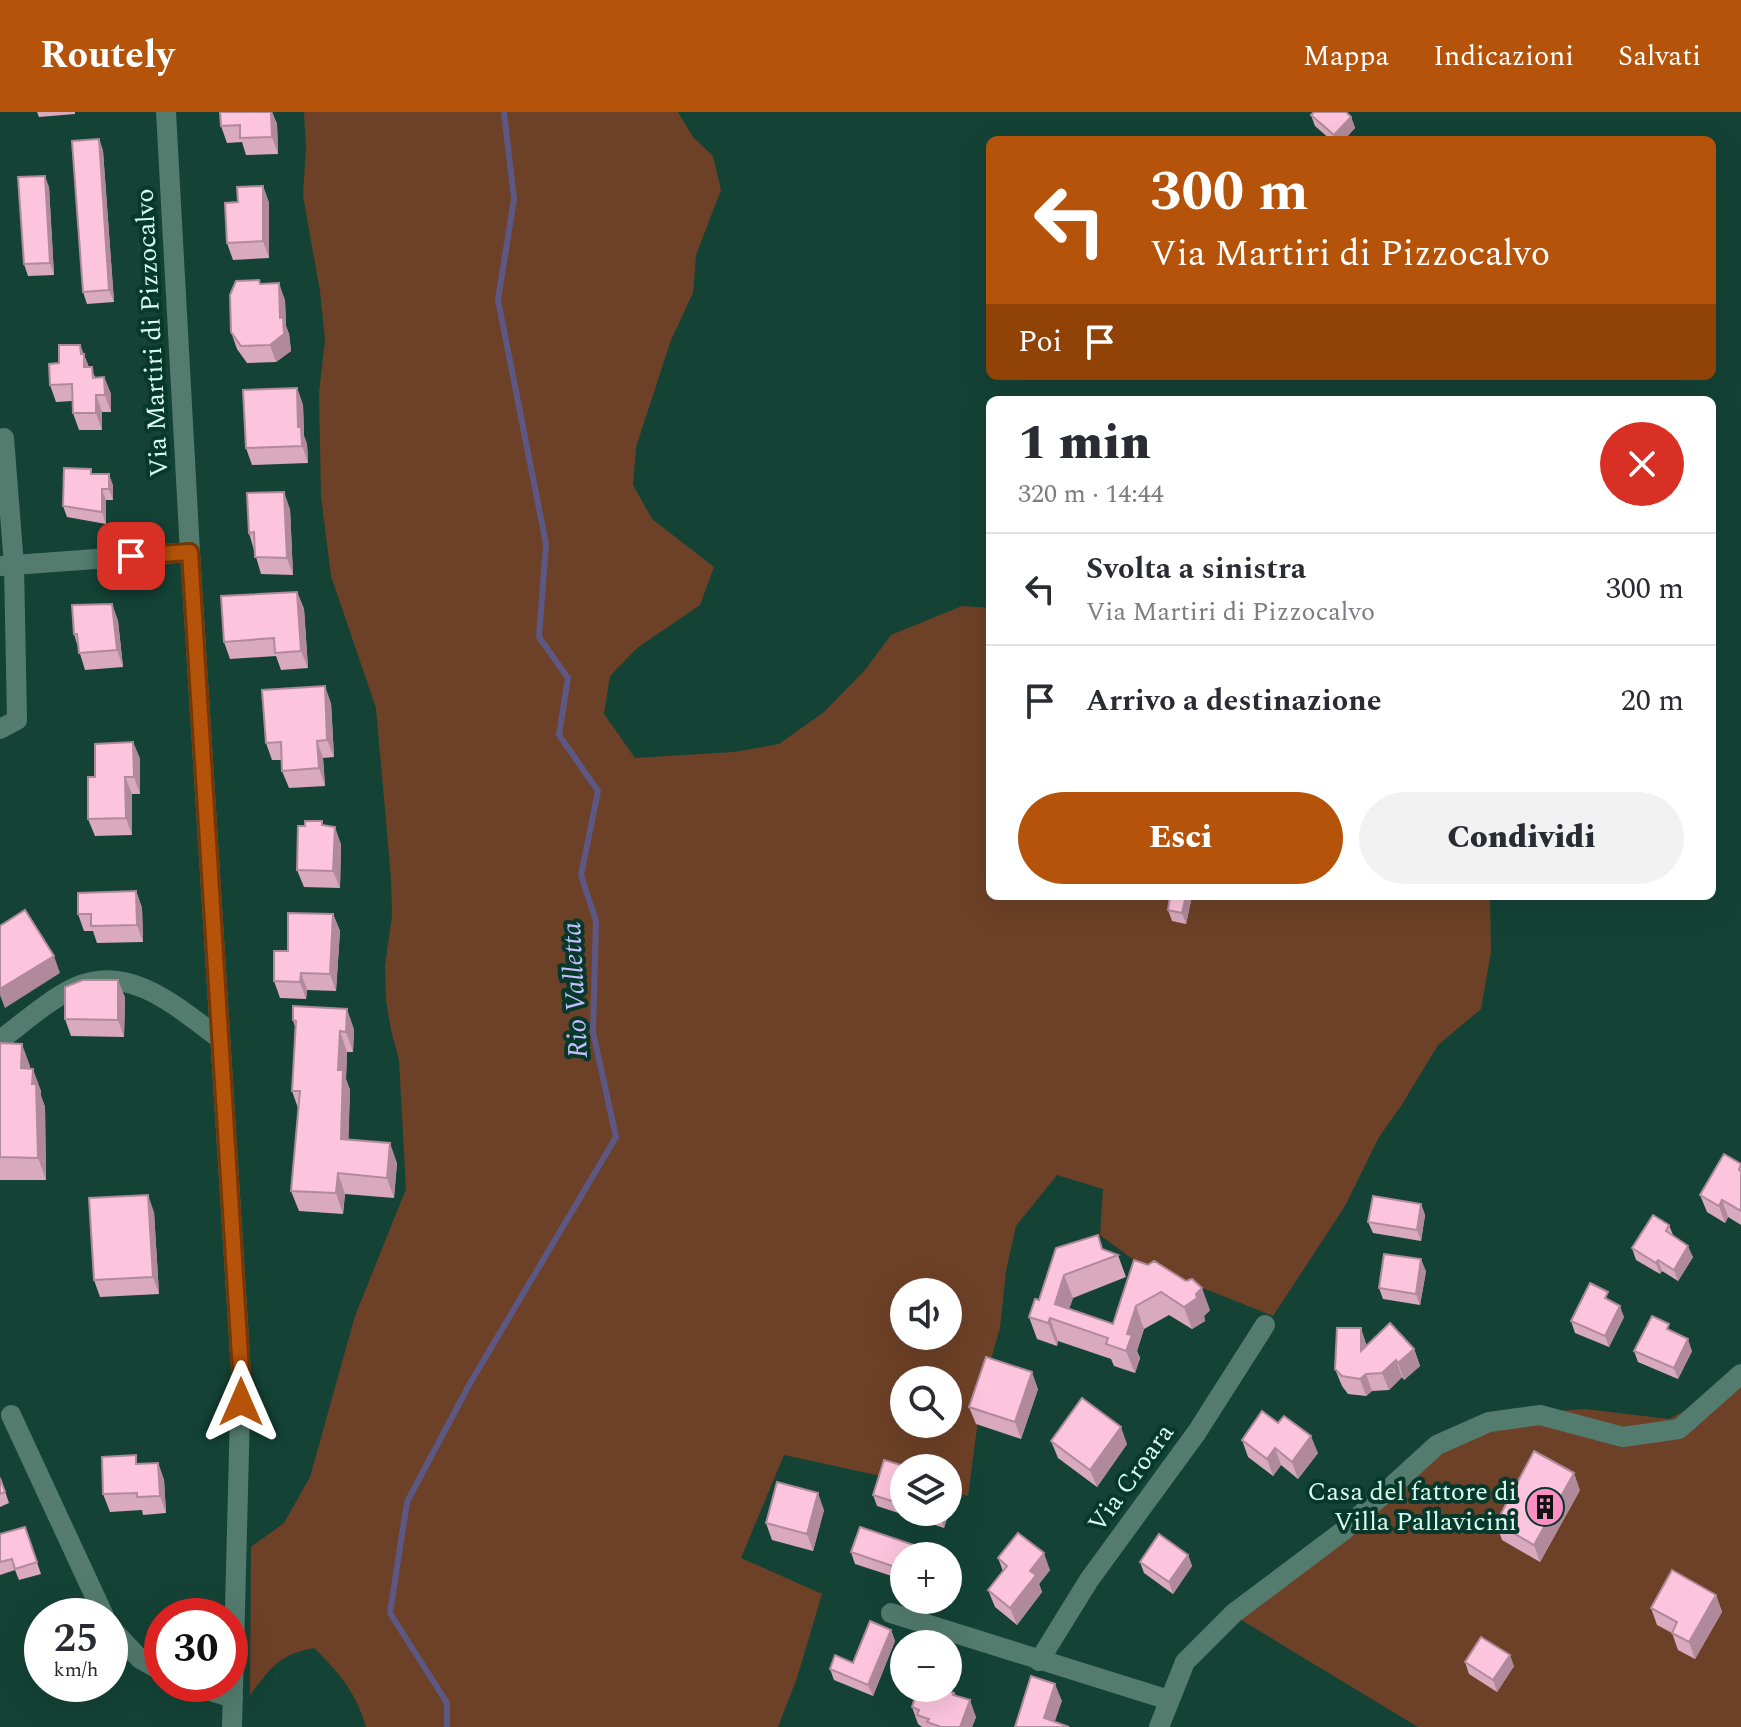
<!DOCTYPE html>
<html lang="it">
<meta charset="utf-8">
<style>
body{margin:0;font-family:Spectral,serif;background:#f2f2f3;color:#2b2b33;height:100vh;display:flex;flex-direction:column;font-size:30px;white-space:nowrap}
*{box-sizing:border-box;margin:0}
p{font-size:26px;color:#7c7c81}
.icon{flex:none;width:44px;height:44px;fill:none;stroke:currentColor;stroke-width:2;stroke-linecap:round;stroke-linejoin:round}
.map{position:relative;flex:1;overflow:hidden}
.side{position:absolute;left:986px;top:284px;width:730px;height:504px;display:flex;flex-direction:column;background:#fff;border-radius:12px;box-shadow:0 8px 32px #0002}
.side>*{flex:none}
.hud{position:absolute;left:986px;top:24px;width:730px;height:244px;border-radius:12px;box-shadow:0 8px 32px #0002;background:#b45309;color:#fff;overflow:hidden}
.controls{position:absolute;left:890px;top:1166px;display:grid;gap:16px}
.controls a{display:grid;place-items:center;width:72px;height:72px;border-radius:50%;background:#fff;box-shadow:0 8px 32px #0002;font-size:40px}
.speed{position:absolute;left:24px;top:1486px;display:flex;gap:16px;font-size:40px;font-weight:700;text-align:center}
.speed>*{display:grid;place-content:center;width:104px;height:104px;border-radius:50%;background:#fff;box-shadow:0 8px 32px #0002;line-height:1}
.speed small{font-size:20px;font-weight:400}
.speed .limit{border:12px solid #d22;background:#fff;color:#111}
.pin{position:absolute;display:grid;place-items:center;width:68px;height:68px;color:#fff;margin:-34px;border-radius:16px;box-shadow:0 4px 12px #0006}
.me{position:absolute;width:88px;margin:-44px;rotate:0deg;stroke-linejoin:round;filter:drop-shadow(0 0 6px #0008)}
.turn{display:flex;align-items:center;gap:28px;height:168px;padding:0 32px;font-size:36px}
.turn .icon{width:104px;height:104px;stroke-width:2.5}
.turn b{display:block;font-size:56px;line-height:68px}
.then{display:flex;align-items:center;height:76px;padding:0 32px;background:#0003;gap:16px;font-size:30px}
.round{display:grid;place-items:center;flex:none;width:84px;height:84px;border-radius:42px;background:#f2f2f3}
.overview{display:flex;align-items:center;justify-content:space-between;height:136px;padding:0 32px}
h1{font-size:48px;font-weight:800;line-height:60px}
.cta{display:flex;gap:16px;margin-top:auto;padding:16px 32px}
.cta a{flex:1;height:92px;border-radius:48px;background:#b45309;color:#fff;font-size:32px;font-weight:800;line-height:92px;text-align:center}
.cta a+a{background:#f2f2f3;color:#2b2b33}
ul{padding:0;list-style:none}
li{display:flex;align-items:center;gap:24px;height:112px;padding:0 32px;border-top:2px solid #e1e1e2}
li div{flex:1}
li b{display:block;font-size:30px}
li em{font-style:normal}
header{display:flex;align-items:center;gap:48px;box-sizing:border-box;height:112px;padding:0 40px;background:#b45309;color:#fff}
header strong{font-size:38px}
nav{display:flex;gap:44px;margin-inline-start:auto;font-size:28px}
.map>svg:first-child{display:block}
.green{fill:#6d4127;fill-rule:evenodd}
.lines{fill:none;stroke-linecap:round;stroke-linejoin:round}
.stream{stroke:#5d5784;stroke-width:6}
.minor{stroke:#537c6e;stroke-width:20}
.wall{fill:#d9a9be}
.shaded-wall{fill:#b08a9b}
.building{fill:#fcc5dd;stroke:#b08a9b;stroke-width:2}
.route-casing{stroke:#753606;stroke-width:20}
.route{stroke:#b45309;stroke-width:14}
.labels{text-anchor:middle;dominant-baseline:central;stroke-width:8;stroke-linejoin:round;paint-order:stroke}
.street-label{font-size:26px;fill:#dbfaee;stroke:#06392c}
.poi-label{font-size:26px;fill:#dbfaee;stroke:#06392c;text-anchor:end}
.water-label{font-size:28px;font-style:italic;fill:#c7befd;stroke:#06392c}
</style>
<header>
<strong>Routely</strong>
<nav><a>Mappa</a><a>Indicazioni</a><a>Salvati</a></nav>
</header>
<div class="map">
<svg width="1741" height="1615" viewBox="0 0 1741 1615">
<rect width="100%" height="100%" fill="#144336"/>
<g class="green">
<path d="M304,0h374l15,25 20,19 8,34 -25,65 -3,38 -22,47 -35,107 -3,38 19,34 62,48 -14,38 -63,43 -27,28 -6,38 31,44 99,-6 45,-8 45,-32 41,-42 26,-35 71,-29 28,2v288h500l1,56 -10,57 -43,36 -37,61 -22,31 -34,69 -72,110 -138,-55 -35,-26 3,-46 -46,-14 -41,51 -10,45 -6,57 -18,62 -14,106 -20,-5v-23h-44v13l-120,-26 -43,103 81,36 -25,84 -19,49h-412c-9,-33 -28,-56 -52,-79 -35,6 -43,20 -64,47l1,-148 33,-24 26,-46 45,-161 51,-127 -7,-129 -8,-30 -5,-30 -1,-34 7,-50 -1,-38 -15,-170 -45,-132 -10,-80 -2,-103 6,-53 -5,-49 -17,-95 3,-49zM904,1180h44v44h-44zM904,1268h44v44h-44z"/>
<polygon points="1741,1265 1741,1615 1418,1615 1233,1503 1446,1339 1502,1303 1585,1297 1669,1307 1707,1287"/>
</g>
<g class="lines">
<polyline class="stream" points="447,1615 447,1591 390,1501 407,1390 469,1273 616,1025 593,920 596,809 581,763 598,679 559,623 568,566 539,525 546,432 498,188 514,87 504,0"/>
<g class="minor">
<polyline points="166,0 190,440 241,1260 232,1615"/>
<polyline points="0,454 190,440"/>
<polyline points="0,617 17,608 14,453 4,326"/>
<path d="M0,928c23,-17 51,-42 76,-53 54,-24 102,21 143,51"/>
<polyline points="11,1303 104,1504"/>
<polyline points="891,1501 1169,1588"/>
<polyline points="110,1515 140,1547 162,1559"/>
<polyline points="1039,1549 1089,1468 1197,1320 1265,1213"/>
<polyline points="188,1572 233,1586"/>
<polyline points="1159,1615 1185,1550 1234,1501 1343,1419 1437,1333 1489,1310 1540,1303 1623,1325 1679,1317 1741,1262"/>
</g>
</g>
<g class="wall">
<polygon points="37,0 75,0 75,2 39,5"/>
<polygon points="220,0 272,0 277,12 278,42 246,43 242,30 227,31 221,14"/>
<polygon points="1311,3 1351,5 1355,16 1344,28 1331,28 1315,14"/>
<polygon points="99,27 103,39 114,190 87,192 83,180"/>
<polygon points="263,74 269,91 269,146 233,148 227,131 238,90"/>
<polygon points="49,75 54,163 28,164 24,152"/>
<polygon points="261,172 285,188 286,214 289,222 291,239 276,250 247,251 237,237 231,220"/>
<polygon points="80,233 89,255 96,266 104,265 111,282 111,300 102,300 102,318 79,318 73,301 72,289 56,290 50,273 59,251"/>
<polygon points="297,276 303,293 304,324 307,332 308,351 252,353 246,336"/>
<polygon points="93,362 113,373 113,388 106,388 106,412 67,405 63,394"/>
<polygon points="290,397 293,463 261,462 249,421"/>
<polygon points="297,480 304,497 308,556 281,558 276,544 230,547 224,530"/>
<polygon points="112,492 118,509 123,555 85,558 74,522"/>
<polygon points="331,591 334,645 323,646 325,674 289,676 282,659 282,648 272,648 266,631"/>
<polygon points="133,630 140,647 140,682 132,682 132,723 95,724 88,707 95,665"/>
<polygon points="324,714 341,732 340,776 304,775 297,758"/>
<polygon points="136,779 142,796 143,830 97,831 93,819 84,819 78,802"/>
<polygon points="1192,784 1186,812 1172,809 1168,798"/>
<polygon points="333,802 340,819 336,879 307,878 306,887 280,886 274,869 288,839"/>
<polygon points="125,885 124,925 71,924 65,907"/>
<polygon points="293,908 354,917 353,940 347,940 346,967 350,978 348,1028 397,1051 394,1086 345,1082 343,1102 299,1099 291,1079 298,996 292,979 295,915"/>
<polygon points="0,931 30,954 30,957 41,979 41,984 45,995 46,1068 0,1068"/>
<polygon points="1741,1052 1741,1113 1728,1105 1725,1111 1707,1100 1700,1083"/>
<polygon points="1421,1092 1425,1103 1421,1129 1373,1121 1368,1110"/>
<polygon points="154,1100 159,1182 100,1185 94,1168"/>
<polygon points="1669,1113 1673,1123 1693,1145 1678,1169 1662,1159 1660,1162 1636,1148 1632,1136"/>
<polygon points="1056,1136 1104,1138 1118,1143 1126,1165 1073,1186 1069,1197 1113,1212 1134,1148 1210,1198 1204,1204 1205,1209 1192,1217 1169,1203 1144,1217 1137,1239 1140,1246 1135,1261 1114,1254 1111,1247 1058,1229 1057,1234 1037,1227 1029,1205 1039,1188"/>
<polygon points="1426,1159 1420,1193 1383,1187 1379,1176"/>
<polygon points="1611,1190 1624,1205 1609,1235 1575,1221 1571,1209"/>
<polygon points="1367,1233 1414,1237 1420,1254 1404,1268 1402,1265 1389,1278 1372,1279 1366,1284 1348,1282 1342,1274 1335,1257"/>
<polygon points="1634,1239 1692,1239 1678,1267 1638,1250"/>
<polygon points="1038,1277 1021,1327 976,1312 969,1295"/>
<polygon points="1242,1328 1318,1341 1298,1367 1281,1353 1273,1364 1248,1345"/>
<polygon points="1051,1329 1127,1332 1097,1375 1058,1346"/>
<polygon points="158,1351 164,1368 166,1401 143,1403 142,1398 110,1400 103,1382 139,1352"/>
<polygon points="904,1356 904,1400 948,1400 955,1380 944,1416 877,1394 873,1383"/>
<polygon points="0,1365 9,1391 0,1395"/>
<polygon points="1580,1378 1540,1450 1502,1428 1496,1411"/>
<polygon points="824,1398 813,1439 772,1428 766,1411"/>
<polygon points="25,1415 41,1462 19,1468 15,1458 0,1463 0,1422"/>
<polygon points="929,1438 931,1444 904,1444 904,1468 855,1452 851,1440"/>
<polygon points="1188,1443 1192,1454 1173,1482 1144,1461 1140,1450"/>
<polygon points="998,1446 1050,1458 1039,1472 1042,1480 1017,1513 995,1495 988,1478 1003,1459"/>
<polygon points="1716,1483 1722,1500 1695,1547 1678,1538 1672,1521 1657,1513 1651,1496"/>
<polygon points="891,1518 895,1529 873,1584 834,1568 830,1557 853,1551"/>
<polygon points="1465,1550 1514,1554 1497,1580 1469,1562"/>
<polygon points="954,1581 976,1605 972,1615 922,1615 918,1612 912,1595"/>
</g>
<g class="shaded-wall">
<polygon points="271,0 272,0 277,12 278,42 272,25"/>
<polygon points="1351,5 1355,16 1344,28 1336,28 1334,23"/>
<polygon points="99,27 103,39 114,190 109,178"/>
<polygon points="45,64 49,75 54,163 50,151"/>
<polygon points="263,74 269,91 269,146 263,129"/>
<polygon points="279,171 285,188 286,214 289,222 291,239 276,250 270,233 280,206"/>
<polygon points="80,233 90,259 91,272 81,242"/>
<polygon points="104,265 111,282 111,300 105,283"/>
<polygon points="297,276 303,293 304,324 307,332 308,351 302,334 298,315"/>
<polygon points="96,283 102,300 102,318 96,301"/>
<polygon points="109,362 113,373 113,388 109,377"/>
<polygon points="102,377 106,388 106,412 102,400"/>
<polygon points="284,380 290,397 293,463 287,446"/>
<polygon points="297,480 304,497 308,556 301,539"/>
<polygon points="112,492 118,509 123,555 117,538"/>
<polygon points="325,574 331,591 334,645 327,628"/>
<polygon points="317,629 323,646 325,674 319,656"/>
<polygon points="133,630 140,647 140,682 134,665"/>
<polygon points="125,665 132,682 132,723 126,706"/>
<polygon points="335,715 341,732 340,776 333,759"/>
<polygon points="136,779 142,796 143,830 137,813"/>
<polygon points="1186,784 1192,784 1186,812 1182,801"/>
<polygon points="333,802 340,819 336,879 330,862"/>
<polygon points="54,844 60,861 5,896 0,883 0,877"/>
<polygon points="301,861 307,878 306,887 300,870"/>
<polygon points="118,868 125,885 124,925 118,908"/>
<polygon points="347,897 354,917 353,940 346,920"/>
<polygon points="340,919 347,940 346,967 350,978 348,1047 341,1027 338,958"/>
<polygon points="22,932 30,954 29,979 21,956"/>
<polygon points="33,957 41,979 41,984 45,995 46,1068 38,1046 32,972"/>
<polygon points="390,1031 397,1051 394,1086 387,1066"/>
<polygon points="338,1061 345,1082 343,1102 336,1081"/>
<polygon points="148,1083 154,1100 159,1182 153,1165"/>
<polygon points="1722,1088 1728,1105 1725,1111 1719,1094"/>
<polygon points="1421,1092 1425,1103 1421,1129 1417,1118"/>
<polygon points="1688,1134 1693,1145 1678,1169 1674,1158"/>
<polygon points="1421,1147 1426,1159 1420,1193 1416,1182"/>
<polygon points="1658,1148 1662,1159 1660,1162 1656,1151"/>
<polygon points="1064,1163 1073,1186 1064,1211 1055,1192"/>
<polygon points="1202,1176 1210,1198 1204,1204 1205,1209 1192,1217 1184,1195"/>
<polygon points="1136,1194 1144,1217 1137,1239 1140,1246 1135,1261 1126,1239 1127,1222"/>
<polygon points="1620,1194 1624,1205 1609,1235 1605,1224"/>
<polygon points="1050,1206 1058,1229 1057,1234 1048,1211"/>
<polygon points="1361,1216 1367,1234 1361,1239"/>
<polygon points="1688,1227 1692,1239 1678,1267 1674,1256"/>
<polygon points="1414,1237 1420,1254 1404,1268 1398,1251"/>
<polygon points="1396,1248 1402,1265 1389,1278 1382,1261"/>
<polygon points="1032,1260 1038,1277 1021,1327 1015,1310"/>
<polygon points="1366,1262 1372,1279 1366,1284 1360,1267"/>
<polygon points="1121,1315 1127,1332 1097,1375 1090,1358"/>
<polygon points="1311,1324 1318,1341 1298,1367 1292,1350"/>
<polygon points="1275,1336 1281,1353 1273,1364 1267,1347"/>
<polygon points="158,1351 164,1368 166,1401 160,1384"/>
<polygon points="1574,1361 1580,1378 1540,1450 1534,1433"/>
<polygon points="951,1369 955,1380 944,1416 940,1404 941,1400 948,1400 948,1379"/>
<polygon points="818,1381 824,1398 813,1439 807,1422"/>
<polygon points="1044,1441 1050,1458 1039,1472 1042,1480 1017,1513 1010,1496 1030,1459"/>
<polygon points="1188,1443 1192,1454 1173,1482 1169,1470"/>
<polygon points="1716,1483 1722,1500 1695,1547 1689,1530"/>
<polygon points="891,1518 895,1529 873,1584 868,1573"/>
<polygon points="1510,1543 1514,1554 1497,1580 1493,1568"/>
<polygon points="1055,1572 1062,1589 1053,1615 1044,1606"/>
<polygon points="970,1588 976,1605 972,1615 960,1615"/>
</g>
<g class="building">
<polygon points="220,0 271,0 272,25 240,26 240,13 221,14"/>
<polygon points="1314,0 1346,0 1351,5 1334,23 1311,3"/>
<polygon points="99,27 109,178 83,180 72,29"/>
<polygon points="45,64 50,151 24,152 18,65"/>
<polygon points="263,74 263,129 227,131 225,91 238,90 237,75"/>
<polygon points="259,168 260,172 279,171 280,206 283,205 284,222 270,233 241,234 231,220 230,183 236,169"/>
<polygon points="59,233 80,233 81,242 84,242 84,255 92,255 93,266 104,265 105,283 96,283 96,301 73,301 72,272 50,273 49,252 59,251"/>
<polygon points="297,276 298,315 301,315 302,334 246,336 243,278"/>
<polygon points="64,356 91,357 91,362 109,362 109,377 102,377 102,400 63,394"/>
<polygon points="284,380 287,446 255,445 254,420 249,421 247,381"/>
<polygon points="297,480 301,539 275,541 274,526 224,530 221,484"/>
<polygon points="112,492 117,538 79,541 77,522 74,522 72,493"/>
<polygon points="325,574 327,628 317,629 319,656 282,659 281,630 266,631 262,578"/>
<polygon points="133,630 134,665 125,665 126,706 88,707 88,665 95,665 95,632"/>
<polygon points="305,709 322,709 322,713 335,715 333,759 297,758 298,714 305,714"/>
<polygon points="136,779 137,813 91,814 91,802 78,802 78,781"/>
<polygon points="1170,784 1186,784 1182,801 1168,798"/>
<polygon points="25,798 54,844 0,877 0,814"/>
<polygon points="288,801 333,802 330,862 301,861 300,870 274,869 274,839 288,839"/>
<polygon points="83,868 118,868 118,908 65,907 65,875"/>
<polygon points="293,894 347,897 346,920 340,919 338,958 343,958 341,1027 390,1031 387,1066 338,1061 336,1081 291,1079 300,979 292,979 296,909 293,908"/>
<polygon points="0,931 22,932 21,956 33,957 32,972 36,972 38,1046 0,1045"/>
<polygon points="1724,1042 1741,1052 1739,1058 1741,1059 1741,1099 1722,1088 1719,1094 1700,1083"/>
<polygon points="148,1083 153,1165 94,1168 89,1086"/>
<polygon points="1373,1084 1421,1092 1417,1118 1368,1110"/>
<polygon points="1653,1103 1669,1113 1666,1119 1688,1134 1674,1158 1658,1148 1656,1151 1632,1136"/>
<polygon points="1098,1123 1102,1137 1118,1143 1064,1163 1055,1192 1113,1212 1134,1148 1148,1153 1154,1149 1186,1169 1192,1167 1202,1176 1196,1182 1197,1186 1184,1195 1161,1180 1136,1194 1127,1222 1132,1223 1126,1239 1106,1232 1108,1226 1050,1206 1048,1211 1029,1205 1035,1187 1039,1188 1056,1136"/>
<polygon points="1384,1142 1421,1147 1416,1182 1379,1176"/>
<polygon points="1590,1171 1608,1180 1605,1186 1620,1194 1605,1224 1571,1209"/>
<polygon points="1652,1204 1669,1212 1667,1217 1688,1227 1674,1256 1634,1239"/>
<polygon points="1390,1211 1414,1237 1398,1251 1396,1248 1382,1261 1366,1262 1360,1267 1342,1264 1335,1257 1337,1216 1361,1216 1361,1239"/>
<polygon points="986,1245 1032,1260 1015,1310 969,1295"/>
<polygon points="1082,1286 1121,1315 1090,1358 1051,1329"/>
<polygon points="1262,1299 1278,1311 1284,1304 1311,1324 1292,1350 1275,1336 1267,1347 1242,1328"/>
<polygon points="1534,1339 1574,1361 1534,1433 1496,1411"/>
<polygon points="136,1343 136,1352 158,1351 160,1384 137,1385 137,1381 103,1382 102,1345"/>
<polygon points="884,1348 911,1356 904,1356 904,1393 873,1383"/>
<polygon points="0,1366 5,1380 0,1382"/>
<polygon points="777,1370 818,1381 807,1422 766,1411"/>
<polygon points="926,1400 941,1400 940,1404"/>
<polygon points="25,1415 37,1450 15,1457 12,1447 0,1450 0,1422"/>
<polygon points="860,1415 929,1438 926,1444 904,1444 904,1458 851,1440"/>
<polygon points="1018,1421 1044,1441 1030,1459 1036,1463 1010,1496 988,1478 1007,1454 998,1446"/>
<polygon points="1159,1422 1188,1443 1169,1470 1140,1450"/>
<polygon points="1672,1458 1716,1483 1689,1530 1672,1521 1677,1510 1651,1496"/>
<polygon points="870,1509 891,1518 868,1573 830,1557 835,1543 853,1551"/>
<polygon points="1481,1525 1510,1543 1493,1568 1465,1550"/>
<polygon points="1031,1564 1055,1572 1044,1606 1069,1615 1015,1615"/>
<polygon points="918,1576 941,1576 954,1581 953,1583 970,1588 960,1615 941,1615 927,1610 929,1607 917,1603 919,1598 912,1595"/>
</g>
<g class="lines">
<g class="route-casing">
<polyline id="route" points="131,444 190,440 241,1260 241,1290"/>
</g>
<use href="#route" class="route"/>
</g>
<defs>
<g id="building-disc" transform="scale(2)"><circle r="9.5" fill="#fb8fc3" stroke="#06392c"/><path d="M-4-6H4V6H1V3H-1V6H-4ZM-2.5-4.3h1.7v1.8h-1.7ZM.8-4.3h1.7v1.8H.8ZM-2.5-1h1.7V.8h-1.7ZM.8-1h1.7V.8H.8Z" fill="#111"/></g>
</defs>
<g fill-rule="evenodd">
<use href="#building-disc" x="1545" y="1395"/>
</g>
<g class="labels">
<g class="street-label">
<text transform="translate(152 221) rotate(-93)">Via Martiri di Pizzocalvo</text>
<text transform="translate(1131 1366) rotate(-54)">Via Croara</text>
</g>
<g class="poi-label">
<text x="1517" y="1380">Casa del fattore di<tspan x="1517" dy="30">Villa Pallavicini</tspan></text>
</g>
<g class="water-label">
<text transform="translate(575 878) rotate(-93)">Rio Valletta</text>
</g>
</g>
</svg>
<div class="controls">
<a><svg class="icon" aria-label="sound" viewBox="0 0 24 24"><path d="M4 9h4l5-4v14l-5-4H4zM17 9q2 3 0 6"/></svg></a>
<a><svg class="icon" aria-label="search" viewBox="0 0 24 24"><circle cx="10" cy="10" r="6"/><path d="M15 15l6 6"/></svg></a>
<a><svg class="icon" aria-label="layers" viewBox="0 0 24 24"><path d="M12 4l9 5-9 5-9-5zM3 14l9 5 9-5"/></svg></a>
<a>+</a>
<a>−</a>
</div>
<div class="speed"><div>25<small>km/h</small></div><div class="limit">30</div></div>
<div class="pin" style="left:131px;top:444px;background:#d93025"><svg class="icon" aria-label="arrive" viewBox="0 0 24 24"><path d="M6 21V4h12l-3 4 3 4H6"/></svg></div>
<svg class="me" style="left:241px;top:1290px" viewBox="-20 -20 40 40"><path d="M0-17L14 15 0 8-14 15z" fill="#b45309" stroke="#fff" stroke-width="4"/></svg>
<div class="hud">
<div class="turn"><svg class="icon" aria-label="left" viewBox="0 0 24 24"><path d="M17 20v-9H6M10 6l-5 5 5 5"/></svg><div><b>300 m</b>Via Martiri di Pizzocalvo</div></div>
<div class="then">Poi<svg class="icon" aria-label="arrive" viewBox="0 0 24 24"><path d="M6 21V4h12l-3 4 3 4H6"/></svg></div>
</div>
<section class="side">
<div class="overview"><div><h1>1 min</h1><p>320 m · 14:44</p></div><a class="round" style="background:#d93025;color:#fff"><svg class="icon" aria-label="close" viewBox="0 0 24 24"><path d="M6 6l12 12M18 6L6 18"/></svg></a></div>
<ul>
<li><svg class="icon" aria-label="left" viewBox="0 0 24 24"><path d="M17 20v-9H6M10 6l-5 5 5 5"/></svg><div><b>Svolta a sinistra</b><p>Via Martiri di Pizzocalvo</p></div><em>300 m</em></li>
<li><svg class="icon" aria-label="arrive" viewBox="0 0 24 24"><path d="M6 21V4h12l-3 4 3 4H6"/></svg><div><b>Arrivo a destinazione</b></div><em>20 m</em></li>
</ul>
<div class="cta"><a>Esci</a><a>Condividi</a></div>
</section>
</div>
